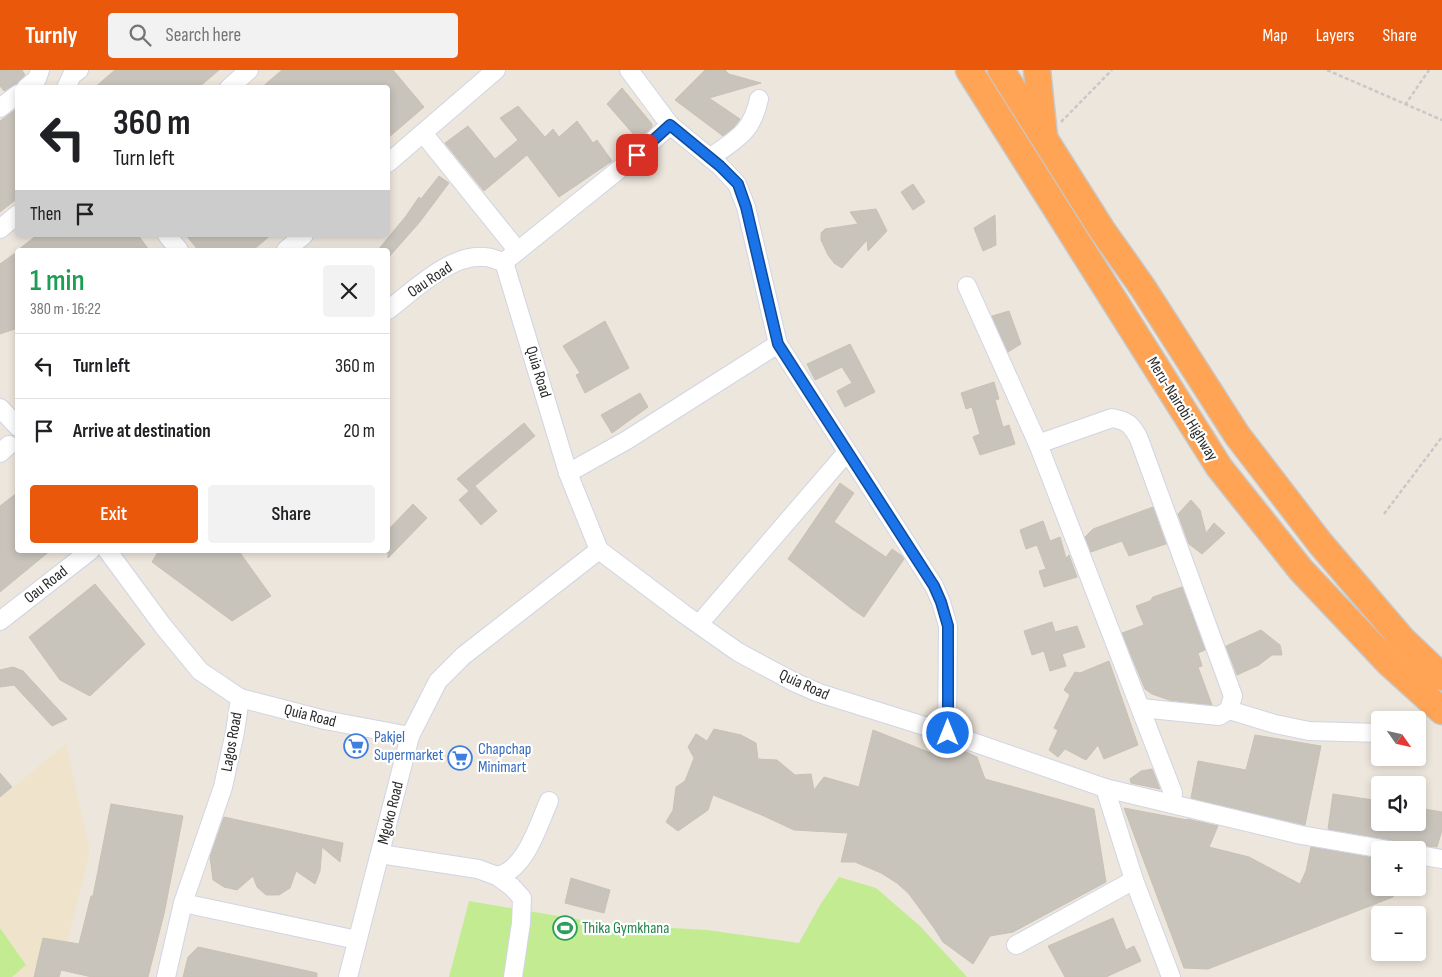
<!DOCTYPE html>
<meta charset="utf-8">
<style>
body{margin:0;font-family:"Sofia Sans Condensed",sans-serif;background:#f2f2f2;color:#202124;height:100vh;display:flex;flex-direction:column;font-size:19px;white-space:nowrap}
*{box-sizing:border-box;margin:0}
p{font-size:16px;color:#757577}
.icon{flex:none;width:28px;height:28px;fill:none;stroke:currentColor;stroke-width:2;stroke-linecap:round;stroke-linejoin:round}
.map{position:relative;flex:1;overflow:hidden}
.drawer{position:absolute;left:15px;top:178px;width:375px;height:305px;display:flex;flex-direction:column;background:#fff;border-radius:5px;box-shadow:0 2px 8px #0003}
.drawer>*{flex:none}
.hud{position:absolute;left:15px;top:15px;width:375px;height:152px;border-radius:5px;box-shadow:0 2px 8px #0003;background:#fff;color:#202124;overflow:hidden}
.needle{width:32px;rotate:124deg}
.fabs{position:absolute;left:1371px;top:641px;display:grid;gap:10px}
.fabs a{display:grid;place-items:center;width:55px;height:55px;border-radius:5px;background:#fff;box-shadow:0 2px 8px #0003;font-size:25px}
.pin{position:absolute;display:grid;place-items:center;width:42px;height:42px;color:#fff;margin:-21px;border-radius:10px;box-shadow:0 2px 8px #0006}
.me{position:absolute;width:55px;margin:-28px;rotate:0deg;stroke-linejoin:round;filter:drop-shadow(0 0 4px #0008)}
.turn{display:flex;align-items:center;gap:18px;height:105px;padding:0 15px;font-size:22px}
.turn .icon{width:65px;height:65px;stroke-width:2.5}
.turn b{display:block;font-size:35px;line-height:42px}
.then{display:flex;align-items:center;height:48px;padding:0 15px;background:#0003;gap:10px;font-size:19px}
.round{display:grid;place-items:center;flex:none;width:52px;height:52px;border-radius:5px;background:#f2f2f2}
.summary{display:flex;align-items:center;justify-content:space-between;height:85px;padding:0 15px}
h1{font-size:30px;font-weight:600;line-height:38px;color:#1e9e55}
.button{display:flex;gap:10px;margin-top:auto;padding:10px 15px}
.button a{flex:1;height:58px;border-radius:5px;background:#ea580c;color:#fff;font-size:20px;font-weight:600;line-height:58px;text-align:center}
.button a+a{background:#f2f2f2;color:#202124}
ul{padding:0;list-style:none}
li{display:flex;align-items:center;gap:15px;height:65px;padding:0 15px;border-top:1px solid #e0e0e0}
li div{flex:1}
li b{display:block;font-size:19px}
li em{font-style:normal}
header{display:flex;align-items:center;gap:30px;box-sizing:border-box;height:70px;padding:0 25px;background:#ea580c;color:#fff}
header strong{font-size:24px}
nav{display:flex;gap:28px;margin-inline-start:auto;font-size:18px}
.search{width:350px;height:45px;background:#f2f2f2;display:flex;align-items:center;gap:12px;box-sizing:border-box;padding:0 18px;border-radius:5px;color:#757577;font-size:19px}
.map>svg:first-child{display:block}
.education{fill:#efe4cb}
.pitch{fill:#c3ec92}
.building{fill:#c8c3bb;stroke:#c8c2b5}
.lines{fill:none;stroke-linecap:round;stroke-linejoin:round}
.minor-casing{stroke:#d1d4e4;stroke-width:20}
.highway-casing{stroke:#c8c8c8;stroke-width:29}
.path{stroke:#c8c8c8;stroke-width:2.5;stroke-dasharray:4 2.5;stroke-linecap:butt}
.minor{stroke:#fff;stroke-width:18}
.highway{stroke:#ffa355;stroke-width:26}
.route-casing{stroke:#114b97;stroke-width:12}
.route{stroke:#1a73e8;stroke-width:9}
.labels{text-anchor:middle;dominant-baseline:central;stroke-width:4.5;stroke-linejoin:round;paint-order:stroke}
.street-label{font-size:16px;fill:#2a2a2a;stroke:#fff}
.shop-label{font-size:16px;fill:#366cbe;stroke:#fff;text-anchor:start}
.leisure-label{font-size:16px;fill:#27864d;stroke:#fff;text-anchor:start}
</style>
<header>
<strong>Turnly</strong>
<div class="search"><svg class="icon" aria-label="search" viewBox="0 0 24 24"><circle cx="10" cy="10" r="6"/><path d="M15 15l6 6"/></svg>Search here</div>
<nav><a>Map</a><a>Layers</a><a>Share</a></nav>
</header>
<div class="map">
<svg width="1442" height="907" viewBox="0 0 1442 907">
<rect width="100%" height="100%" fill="#ede6dc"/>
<polygon class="education" points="66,674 90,781 59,907 0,907 0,728"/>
<g class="pitch">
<polygon points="839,807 876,818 920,856 967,907 449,907 469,831 605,854 707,860 799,873 820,835"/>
<polygon points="0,858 26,895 12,907 0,907"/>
</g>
<g class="building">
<polygon points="0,0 22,0 25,5 16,14 4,21 0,16"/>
<polygon points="115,0 219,0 198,18 94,18"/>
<polygon points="282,0 393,0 424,37 388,68 388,18 261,18"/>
<polygon points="705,0 725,0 729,4 761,13 709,28 740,49 734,57 723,66 675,30"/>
<polygon points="622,18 652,54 652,57 639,69 635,66 607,34"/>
<polygon points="518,36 545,67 553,59 559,67 577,51 593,73 597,70 612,91 559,127 527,85 484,121 445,73 468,56 495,89 518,70 500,48"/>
<polygon points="18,38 18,128 0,142 0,51"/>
<polygon points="439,106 449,113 419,153 388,188 388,180 378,180 406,146 419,127 421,129"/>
<polygon points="913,114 925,132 913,140 901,122"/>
<polygon points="876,139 887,161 868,181 867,170 842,198 834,193 828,185 821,170 821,163 825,159 858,154 850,142"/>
<polygon points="995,145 996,175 983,181 974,158"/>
<polygon points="37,165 138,165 149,180 18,180"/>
<polygon points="186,165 271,165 253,180 198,180"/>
<polygon points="18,181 18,258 0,264 0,194"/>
<polygon points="1009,241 1021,274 1008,282 992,246"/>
<polygon points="605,251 629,298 585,323 576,305 580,303 563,276"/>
<polygon points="850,274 875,322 845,337 837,321 852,313 842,297 815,310 807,294"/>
<polygon points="994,312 999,329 995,330 1003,357 1009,355 1015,374 980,385 973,367 980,364 972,337 966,339 961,323"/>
<polygon points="640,323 648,337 612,363 601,345"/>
<polygon points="524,353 535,366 475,416 497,441 481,455 459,430 469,421 457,409"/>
<polygon points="840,413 854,423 834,452 886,487 892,479 901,485 904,489 864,547 852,539 788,489"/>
<polygon points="18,422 18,480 51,480 0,522 0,436"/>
<polygon points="1191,430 1200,440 1206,463 1214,453 1225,463 1202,484 1189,474 1178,444"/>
<polygon points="413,434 427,448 388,488 388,460"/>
<polygon points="1153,437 1166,474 1129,486 1122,471 1091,482 1085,467 1093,459"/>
<polygon points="1043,451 1050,471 1060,467 1066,488 1069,485 1077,507 1044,517 1039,501 1046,499 1037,475 1026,479 1020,460"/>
<polygon points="159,480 238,480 271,526 232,551 152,492"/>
<polygon points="95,514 145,574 90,626 60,610 29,567"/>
<polygon points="1182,517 1205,580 1198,583 1202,596 1198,597 1212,635 1169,630 1152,624 1145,619 1122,563 1144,555 1136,536 1150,531 1153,527"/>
<polygon points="1052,552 1055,562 1077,556 1085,577 1062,584 1066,596 1050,601 1044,581 1032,585 1024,561"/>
<polygon points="1261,560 1280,575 1282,585 1272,585 1259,595 1237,605 1226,576"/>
<polygon points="1109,591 1138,675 1104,689 1098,675 1086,690 1065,679 1058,687 1049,680 1058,660 1054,658 1070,625 1064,620 1075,602 1080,603"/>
<polygon points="13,597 23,601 67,649 52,656 14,615 0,617 0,600"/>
<polygon points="714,659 741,665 756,673 758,689 777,690 795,705 811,704 814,720 824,707 859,717 873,660 941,687 953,676 977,687 985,709 1094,739 1106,812 1013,862 990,866 973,894 943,872 934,858 909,824 897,813 881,803 855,792 841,792 848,763 794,760 764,746 713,725 708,740 678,761 666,752 673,740 676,717 685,711 694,688 688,677 696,664 707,671"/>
<polygon points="1255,665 1321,676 1305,755 1191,728 1198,691 1246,700"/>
<polygon points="1152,699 1160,719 1131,713 1130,709 1141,701"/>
<polygon points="0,703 12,717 0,727"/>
<polygon points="1333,724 1380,731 1380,752 1418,752 1418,738 1442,742 1442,760 1437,777 1397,773 1391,770 1328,759"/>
<polygon points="111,734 183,746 164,844 148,907 92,907 61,900 59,907 34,907 43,868 79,874 91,826 93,826"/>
<polygon points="1124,738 1187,750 1187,749 1218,756 1209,777 1249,787 1300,814 1306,801 1311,777 1380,789 1380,818 1395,818 1393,827 1208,899 1184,898"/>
<polygon points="224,747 343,773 340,792 322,777 320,801 315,814 296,801 290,818 279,825 266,825 257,817 253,806 237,820 224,817 213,810 210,787"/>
<polygon points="571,808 610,820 604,843 565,833"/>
<polygon points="1113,848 1126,880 1134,876 1141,891 1106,907 1065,907 1048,876"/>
<polygon points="198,877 317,903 317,907 183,907 188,887"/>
</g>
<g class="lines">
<g class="minor-casing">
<g id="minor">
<polyline points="26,18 37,9 40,0"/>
<polyline points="66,18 72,5 79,0"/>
<polyline points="229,18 249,0"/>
<polyline points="0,38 18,24"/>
<polyline points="670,55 720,96 737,114 746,137 778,274"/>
<polyline points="423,63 518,181"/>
<path d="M710,88c27,-20 41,-24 49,-59"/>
<polyline points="388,93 496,0"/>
<polyline points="0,159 18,144"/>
<polyline points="167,165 179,180"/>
<polyline points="286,180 304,165"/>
<polyline points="504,192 568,403 599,480 684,544 738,582 794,612 819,623 947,663 1105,718 1134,810 1016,875"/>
<polyline points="504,192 637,85 670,55 629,0"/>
<polyline points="967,216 1038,374 1173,723 1171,734"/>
<path d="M388,240c25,-19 63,-57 97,-53 6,0 13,4 19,5"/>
<polyline points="0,338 18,357"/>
<path d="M1038,374l74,-26c16,3 20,7 27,21l94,257 -4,14 -10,6 -78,-8"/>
<polyline points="0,383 9,375"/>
<polyline points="568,403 627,370 778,274 934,516 941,532 948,556 947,663"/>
<polyline points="107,480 163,556 200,601 240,628 235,662 223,717 183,833 166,907"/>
<polyline points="0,551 91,480"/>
<polyline points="699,554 847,382"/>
<polyline points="240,628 325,650 410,666"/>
<polyline points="1229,640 1275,654 1309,661 1380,663"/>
<polyline points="1105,718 1301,765 1389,780"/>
<polyline points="380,784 478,799 497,806 512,817 522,828 521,853 513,907"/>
<polyline points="1418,785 1442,789"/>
<path d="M497,806c29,-6 41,-51 52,-75"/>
<polyline points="1134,810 1171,907"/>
<polyline points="183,833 357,870"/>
<polyline points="348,907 410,666 438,611 463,586 599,480"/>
</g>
</g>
<g class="highway-casing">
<g id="highway">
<polyline points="969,0 1219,397 1301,500 1389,593 1442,641"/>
<polyline points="1001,0 1102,160 1143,218 1237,365 1320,473 1402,569 1442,607"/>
<polyline points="1037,0 1044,66"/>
</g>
</g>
<g class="path">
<polyline points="1327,0 1442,50"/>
<polyline points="1405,35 1429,0"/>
<polyline points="1061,52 1112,0"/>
<polyline points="1384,444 1442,367"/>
</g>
<use href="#minor" class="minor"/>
<use href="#highway" class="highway"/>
</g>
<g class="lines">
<g class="route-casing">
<polyline id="route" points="637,85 670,55 720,96 738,114 746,137 778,274 934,516 941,532 948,556 948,663"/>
</g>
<use href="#route" class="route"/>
</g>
<defs>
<g id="supermarket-ring" transform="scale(1.25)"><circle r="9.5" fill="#fff" stroke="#3f7fe0" stroke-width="1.5"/><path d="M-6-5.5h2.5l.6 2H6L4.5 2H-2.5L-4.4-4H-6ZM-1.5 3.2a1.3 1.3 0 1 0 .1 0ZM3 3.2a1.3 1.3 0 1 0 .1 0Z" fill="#3f7fe0"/></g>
<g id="stadium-ring" transform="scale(1.25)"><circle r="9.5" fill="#fff" stroke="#2e9e5b" stroke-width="1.5"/><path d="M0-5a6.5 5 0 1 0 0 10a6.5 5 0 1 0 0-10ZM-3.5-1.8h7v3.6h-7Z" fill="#2e9e5b"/></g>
</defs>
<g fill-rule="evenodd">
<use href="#supermarket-ring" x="356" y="676"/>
<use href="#supermarket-ring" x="460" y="688"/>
<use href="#stadium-ring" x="565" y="858"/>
</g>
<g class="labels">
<g class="street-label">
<text transform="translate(430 210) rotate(-34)">Oau Road</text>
<text transform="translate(538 302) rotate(73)">Quia Road</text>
<text transform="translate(1182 339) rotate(58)">Meru-Nairobi Highway</text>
<text transform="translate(46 515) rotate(-38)">Oau Road</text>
<text transform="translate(804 615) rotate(24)">Quia Road</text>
<text transform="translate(310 646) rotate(14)">Quia Road</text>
<text transform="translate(232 672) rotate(-80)">Lagos Road</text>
<text transform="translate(391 743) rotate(-76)">Mgoko Road</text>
</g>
<g class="shop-label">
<text x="374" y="667">Pakjel<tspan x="374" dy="18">Supermarket</tspan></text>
<text x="478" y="679">Chapchap<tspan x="478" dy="18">Minimart</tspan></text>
</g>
<g class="leisure-label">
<text x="582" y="858">Thika Gymkhana</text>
</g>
</g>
</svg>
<div class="fabs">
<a><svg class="needle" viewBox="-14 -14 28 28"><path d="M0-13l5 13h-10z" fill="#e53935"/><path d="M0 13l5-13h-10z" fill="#757577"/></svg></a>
<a><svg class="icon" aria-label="sound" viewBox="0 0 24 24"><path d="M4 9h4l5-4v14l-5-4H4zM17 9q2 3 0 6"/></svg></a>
<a>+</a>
<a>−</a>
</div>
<div class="pin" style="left:637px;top:85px;background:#d93025"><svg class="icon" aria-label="arrive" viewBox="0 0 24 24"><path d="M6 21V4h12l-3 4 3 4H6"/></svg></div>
<svg class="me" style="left:948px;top:663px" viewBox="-20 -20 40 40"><circle r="17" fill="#1a73e8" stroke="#fff" stroke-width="3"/><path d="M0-11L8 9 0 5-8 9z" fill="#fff"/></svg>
<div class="hud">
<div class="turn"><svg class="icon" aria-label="left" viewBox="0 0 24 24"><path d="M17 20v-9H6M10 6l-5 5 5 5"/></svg><div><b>360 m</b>Turn left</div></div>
<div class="then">Then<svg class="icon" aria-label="arrive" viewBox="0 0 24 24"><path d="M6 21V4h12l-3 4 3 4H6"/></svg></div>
</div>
<section class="drawer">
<div class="summary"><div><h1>1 min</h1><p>380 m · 16:22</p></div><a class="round"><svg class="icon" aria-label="close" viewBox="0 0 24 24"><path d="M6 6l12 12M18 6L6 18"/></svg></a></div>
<ul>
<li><svg class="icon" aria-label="left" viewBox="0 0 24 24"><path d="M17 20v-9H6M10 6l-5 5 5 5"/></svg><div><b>Turn left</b></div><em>360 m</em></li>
<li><svg class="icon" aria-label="arrive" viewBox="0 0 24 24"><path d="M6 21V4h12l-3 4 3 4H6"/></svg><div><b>Arrive at destination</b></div><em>20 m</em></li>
</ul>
<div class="button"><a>Exit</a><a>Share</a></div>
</section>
</div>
